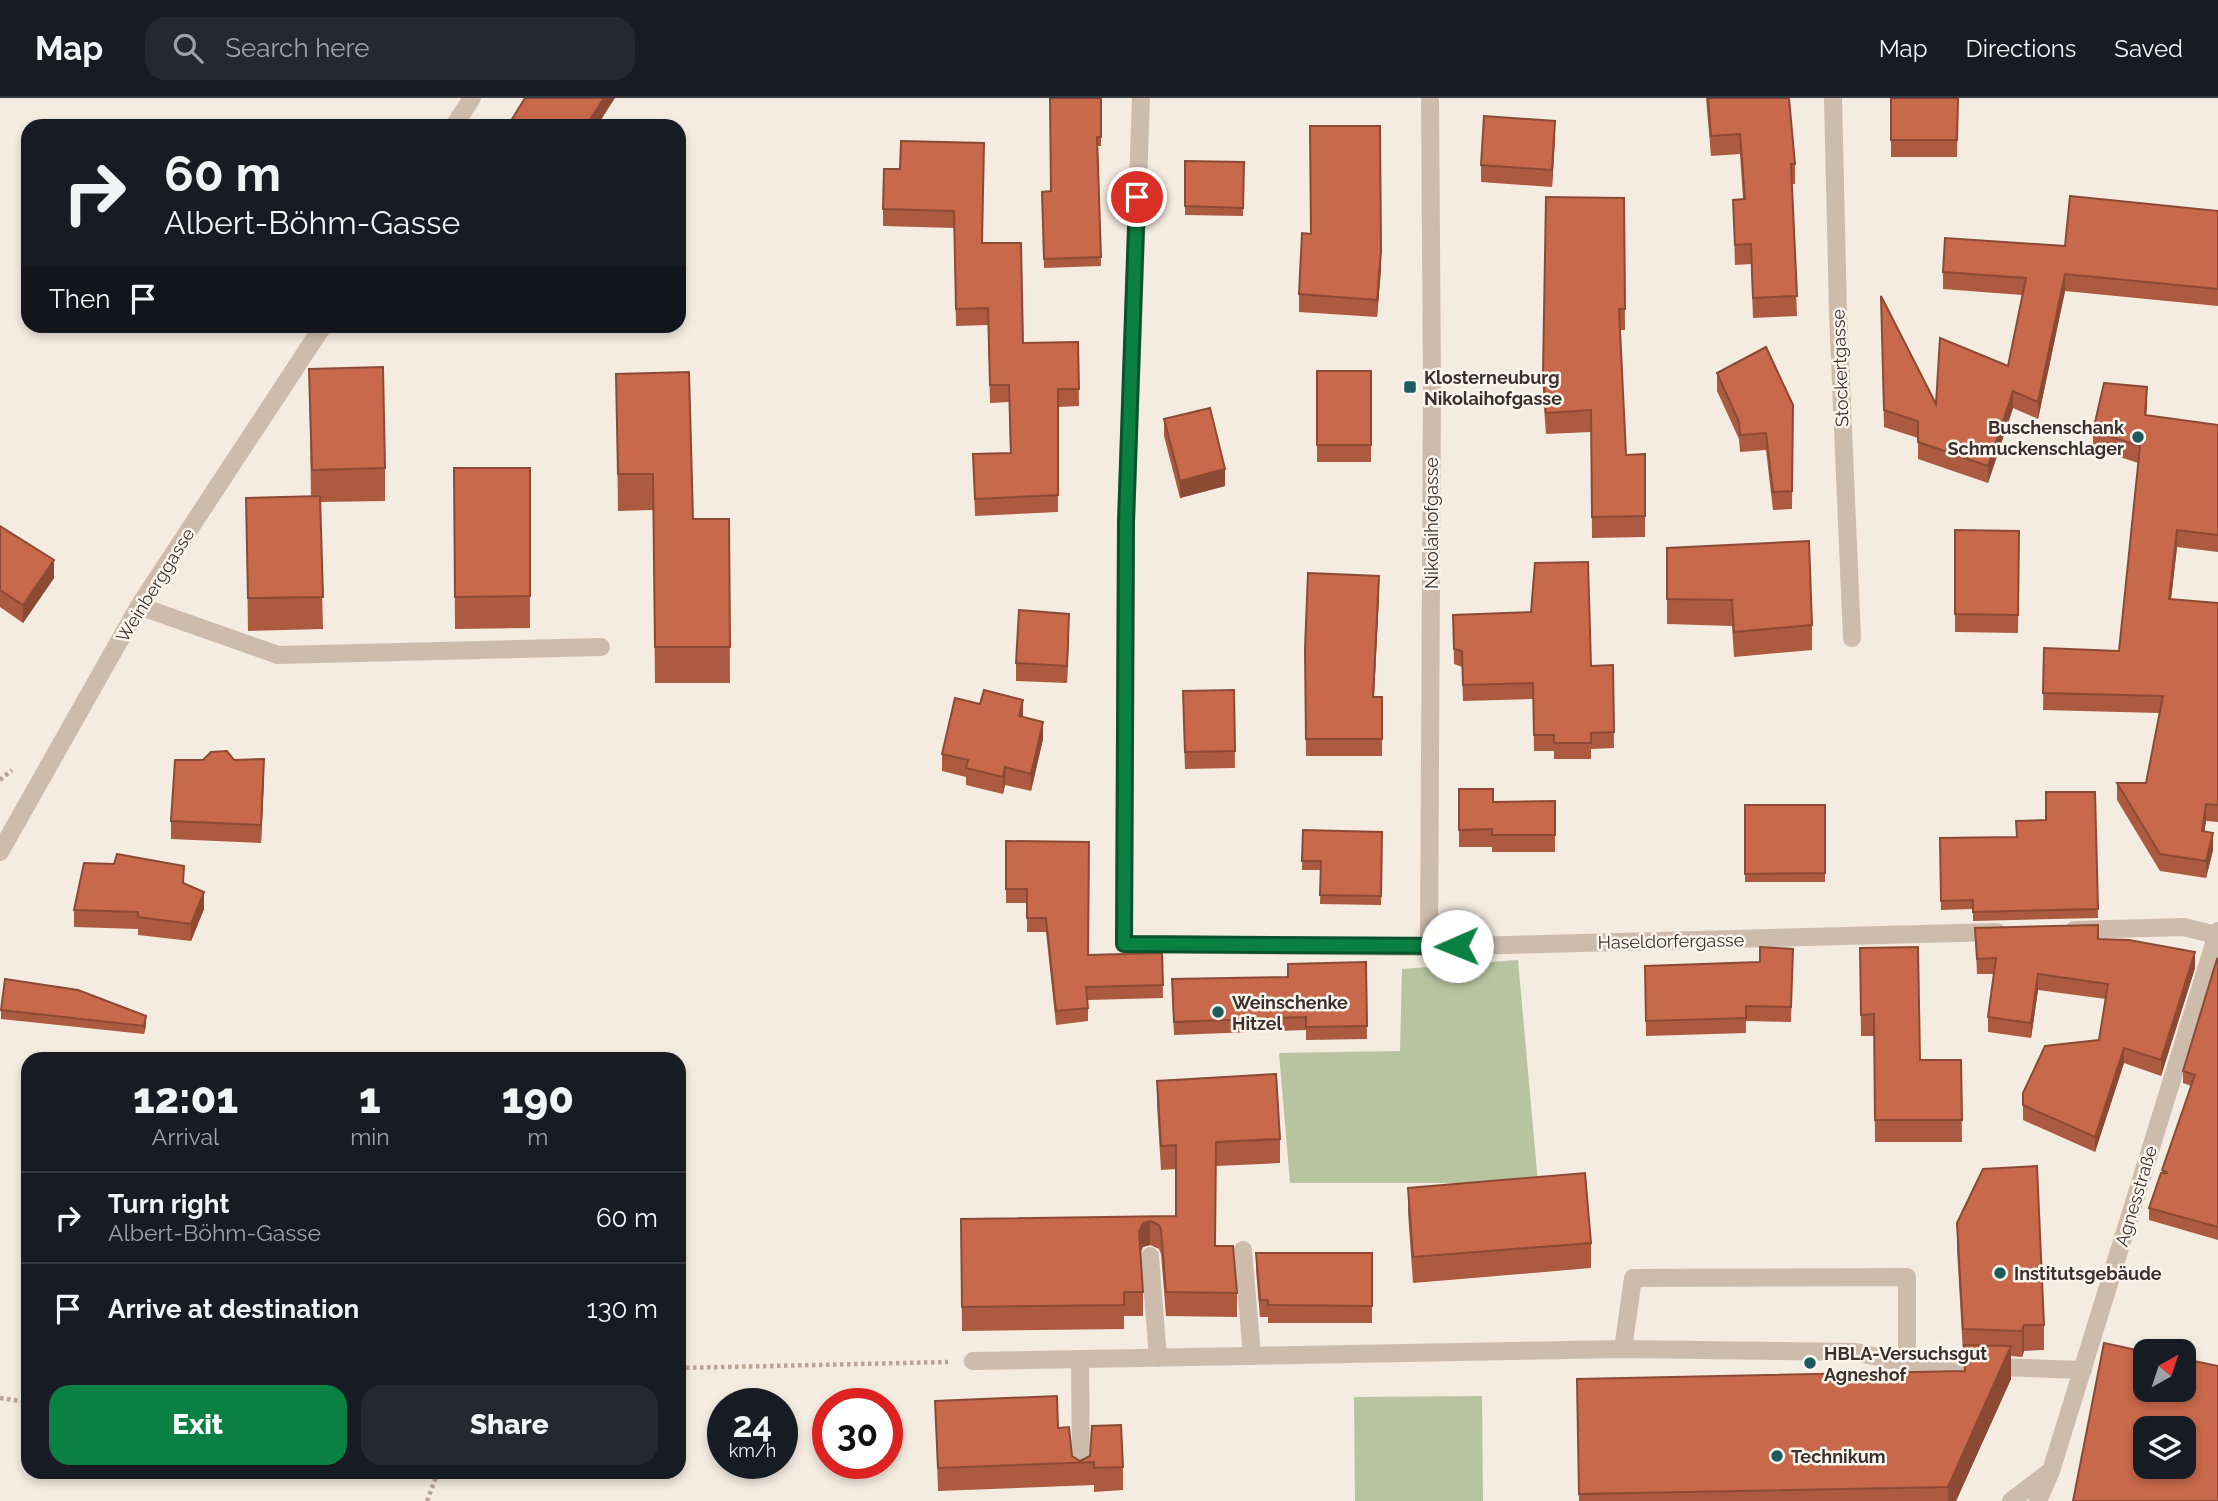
<!DOCTYPE html>
<meta charset="utf-8">
<style>
body{margin:0;font-family:Raleway,sans-serif;background:#242831;color:#f1f3f6;height:100vh;display:flex;flex-direction:column;font-size:26px;white-space:nowrap}
*{box-sizing:border-box;margin:0}
p{font-size:23px;color:#9ea1a6}
.icon{flex:none;width:38px;height:38px;fill:none;stroke:currentColor;stroke-width:2;stroke-linecap:round;stroke-linejoin:round}
.map{position:relative;flex:1;overflow:hidden}
.sheet{position:absolute;left:21px;top:954px;width:665px;height:427px;display:flex;flex-direction:column;background:#171b24;border-radius:21px;box-shadow:0 4px 10px #0003}
.sheet>*{flex:none}
.hud{position:absolute;left:21px;top:21px;width:665px;height:214px;border-radius:21px;box-shadow:0 4px 10px #0003;background:#171b24;color:#f1f3f6;overflow:hidden}
.needle{width:46px;rotate:39deg}
.fabs{position:absolute;left:2133px;top:1241px;display:grid;gap:14px}
.fabs a{display:grid;place-items:center;width:63px;height:63px;border-radius:14px;background:#171b24;box-shadow:0 4px 10px #0003;font-size:35px}
.speed{position:absolute;left:707px;top:1290px;display:flex;gap:14px;font-size:35px;font-weight:700;text-align:center}
.speed>*{display:grid;place-content:center;width:91px;height:91px;border-radius:50%;background:#171b24;box-shadow:0 4px 10px #0003;line-height:1}
.speed small{font-size:18px;font-weight:400}
.speed .limit{border:10px solid #d22;background:#fff;color:#111}
.pin{position:absolute;display:grid;place-items:center;width:60px;height:60px;color:#fff;margin:-30px;border:4px solid #fff;border-radius:50%;box-shadow:0 2px 7px #0007}
.me{position:absolute;width:77px;margin:-38px;rotate:269deg;stroke-linejoin:round;filter:drop-shadow(0 0 5px #0008)}
.turn{display:flex;align-items:center;gap:24px;height:147px;padding:0 28px;font-size:32px}
.turn .icon{width:91px;height:91px;stroke-width:2.5}
.turn b{display:block;font-size:49px;line-height:60px}
.then{display:flex;align-items:center;height:66px;padding:0 28px;background:#0003;gap:14px;font-size:26px}
.eta{display:flex;justify-content:space-evenly;align-items:center;height:119px;text-align:center}
.eta b{font-size:42px;font-weight:800;line-height:49px}
.cta{display:flex;gap:14px;margin-top:auto;padding:14px 28px}
.cta a{flex:1;height:80px;border-radius:21px;background:#0b8043;color:#fff;font-size:28px;font-weight:800;line-height:80px;text-align:center}
.cta a+a{background:#242831;color:#f1f3f6}
ul{padding:0;list-style:none}
li{display:flex;align-items:center;gap:21px;height:91px;padding:0 28px;border-top:2px solid #363941}
li div{flex:1}
li b{display:block;font-size:26px}
li em{font-style:normal}
header{display:flex;align-items:center;gap:42px;box-sizing:border-box;height:98px;padding:0 35px;background:#171b24;border-bottom:2px solid #363941}
header strong{font-size:33px}
nav{display:flex;gap:38px;margin-inline-start:auto;font-size:24px}
.search{width:490px;height:63px;background:#242831;display:flex;align-items:center;gap:18px;box-sizing:border-box;padding:0 24px;border-radius:21px;color:#9ea1a6;font-size:26px}
.map>svg:first-child{display:block}
.green{fill:#b8c4a0}
.lines{fill:none;stroke-linecap:round;stroke-linejoin:round}
.path{stroke:#b9a596;stroke-width:4.5;stroke-dasharray:3.5 3.5;stroke-linecap:butt}
.minor{stroke:#cdbbac;stroke-width:18}
.wall{fill:#ac5a40}
.shaded-wall{fill:#8c4a34}
.building{fill:#c8694b;stroke:#8c4a34;stroke-width:2;fill-rule:evenodd}
.route-casing{stroke:#07532c;stroke-width:18}
.route{stroke:#0b8043;stroke-width:12}
.poi-dot{fill:#1f5a5e;stroke:#fbf5ee;stroke-width:2.5}
.labels{text-anchor:middle;dominant-baseline:central;stroke-width:5;stroke-linejoin:round;paint-order:stroke}
.street-label{font-size:18px;fill:#3b302b;stroke:#fbf5ee}
.poi-label{font-size:18px;font-weight:bold;fill:#3b302b;stroke:#fbf5ee;text-anchor:start}
</style>
<header>
<strong>Map</strong>
<div class="search"><svg class="icon" aria-label="search" viewBox="0 0 24 24"><circle cx="10" cy="10" r="6"/><path d="M15 15l6 6"/></svg>Search here</div>
<nav><a>Map</a><a>Directions</a><a>Saved</a></nav>
</header>
<div class="map">
<svg width="2218" height="1403" viewBox="0 0 2218 1403">
<rect width="100%" height="100%" fill="#f4ebe1"/>
<g class="green">
<polygon points="1518,862 1538,1085 1290,1085 1279,955 1400,953 1402,871"/>
<polygon points="1482,1298 1483,1403 1355,1403 1354,1299"/>
</g>
<g class="lines">
<g class="path">
<polyline points="0,682 12,672"/>
<polyline points="679,1270 948,1264"/>
<polyline points="0,1300 28,1304"/>
<polyline points="427,1403 438,1374"/>
</g>
<g class="minor">
<polyline points="1141,0 1126,424 1124,846 1429,849 1997,834"/>
<polyline points="1833,0 1838,215 1852,540"/>
<polyline points="454,28 472,0"/>
<polyline points="139,508 278,557 601,549"/>
<polyline points="0,754 139,508 323,228"/>
<polyline points="2074,832 2184,829 2216,837"/>
<polyline points="1429,849 1432,288 1430,0"/>
<polyline points="1243,1152 1252,1258"/>
<polyline points="1150,1158 1158,1260"/>
<polyline points="1623,1251 1633,1180 1907,1179 1907,1266"/>
<polyline points="1080,1261 1081,1375"/>
<polyline points="973,1263 1623,1251 1856,1254 1907,1266 2083,1272"/>
<polyline points="2011,1403 2048,1375"/>
<polyline points="2038,1403 2051,1373 2218,833"/>
</g>
</g>
<g class="wall">
<polygon points="1101,0 1101,48 1098,48 1101,168 1044,170 1042,94 1051,93"/>
<polygon points="1706,0 1789,0 1795,66 1795,86 1792,86 1797,218 1753,220 1751,166 1735,167 1733,102 1743,101 1740,56 1711,58"/>
<polygon points="1891,0 1958,0 1957,59 1891,59"/>
<polygon points="1555,40 1552,89 1481,84 1481,67"/>
<polygon points="901,43 982,145 1023,245 1078,244 1079,308 1058,309 1058,414 975,418 973,356 1010,355 1009,304 990,305 988,227 956,228 954,130 883,128 883,111 900,71"/>
<polygon points="1185,63 1244,64 1243,118 1185,117"/>
<polygon points="1546,99 1624,100 1625,232 1620,232 1626,357 1645,356 1645,439 1592,440 1591,334 1546,336 1543,296"/>
<polygon points="2218,113 2218,208 2065,193 2038,321 2013,310 1988,385 1918,361 1918,340 1884,329 1881,198 1936,306 2008,268 2022,197 1943,191 1943,174"/>
<polygon points="1381,171 1377,219 1299,214 1299,196"/>
<polygon points="309,271 385,370 385,403 320,404 323,531 248,533 246,400 311,398"/>
<rect x="1317" y="273" width="54" height="91"/>
<polygon points="1717,275 1793,307 1792,411 1773,412 1766,352 1740,354 1739,341 1717,293"/>
<polygon points="616,276 693,421 729,421 730,585 655,585 653,412 618,413"/>
<polygon points="2147,306 2146,317 2218,327 2218,454 2177,449 2171,501 2218,505 2218,724 2206,723 2204,733 2213,752 2206,780 2160,773 2117,702 2117,685 2146,685 2159,615 2043,612 2044,550 2119,553 2138,365 2093,350 2093,333"/>
<polygon points="1164,321 1225,388 1180,400 1164,338"/>
<polygon points="454,370 530,370 530,530 455,531"/>
<polygon points="0,428 54,480 23,525 0,509"/>
<polygon points="1955,432 2019,433 2018,535 1955,534"/>
<polygon points="1667,450 1812,527 1812,552 1734,559 1732,528 1667,526"/>
<polygon points="1379,495 1374,599 1382,599 1382,658 1306,658 1305,551"/>
<polygon points="1453,517 1591,568 1613,567 1614,650 1591,651 1591,661 1554,661 1554,653 1534,653 1533,601 1463,603 1462,569 1454,566"/>
<polygon points="1069,533 1067,585 1016,583 1016,565"/>
<polygon points="1234,592 1235,670 1185,671 1183,611"/>
<polygon points="1023,619 1043,641 1031,693 1005,687 1003,696 966,687 966,679 942,673 942,656"/>
<polygon points="234,662 264,679 261,745 171,741 171,723"/>
<polygon points="1459,691 1493,704 1555,703 1555,754 1492,754 1492,749 1459,749"/>
<polygon points="2095,694 2098,820 1973,823 1973,811 1941,812 1940,740 2016,739"/>
<rect x="1745" y="707" width="80" height="77"/>
<polygon points="1303,732 1382,734 1381,807 1320,806 1321,772 1302,772"/>
<polygon points="1006,743 1088,857 1162,855 1163,900 1088,902 1088,923 1056,927 1046,834 1027,834 1027,805 1006,805"/>
<polygon points="184,786 204,811 191,843 138,837 138,831 74,829 74,812"/>
<polygon points="1975,830 2098,841 2195,870 2161,978 2124,965 2095,1054 2023,1022 2023,995 2099,942 2106,901 2038,892 2031,940 1988,934 1988,919 1994,876 1977,876"/>
<polygon points="1860,850 1920,962 1961,962 1962,1044 1875,1044 1874,938 1861,938"/>
<polygon points="1793,851 1791,924 1746,923 1746,935 1646,938 1645,868 1760,864"/>
<polygon points="2218,862 2218,1142 2149,1122 2149,1110 2162,1075 2162,1072 2191,988 2183,985 2183,973"/>
<polygon points="1366,864 1367,941 1306,942 1306,932 1174,937 1172,894 1288,879"/>
<polygon points="1,912 146,927 144,936 1,921"/>
<polygon points="1157,983 1280,1041 1280,1065 1216,1068 1216,1148 1237,1195 1237,1219 1166,1218 1161,1156 1159,1151 1150,1147 1143,1149 1140,1155 1143,1194 1143,1218 1124,1218 1124,1231 962,1233 961,1121 1176,1118 1176,1071 1161,1072 1157,1007"/>
<polygon points="1408,1090 1591,1145 1591,1170 1413,1185 1408,1115"/>
<polygon points="1957,1125 2044,1227 2044,1252 2024,1253 2022,1259 2011,1258 2011,1281 1956,1403 1579,1403 1577,1281 1964,1273 1957,1151"/>
<polygon points="1256,1155 1372,1155 1372,1225 1268,1225 1268,1219 1260,1219 1256,1172"/>
<polygon points="935,1303 1058,1330 1072,1358 1080,1363 1090,1358 1123,1369 1123,1392 1094,1394 1094,1387 938,1393"/>
</g>
<g class="shaded-wall">
<polygon points="604,0 615,0 597,28 586,28"/>
<polygon points="1555,23 1555,40 1552,89 1552,72"/>
<polygon points="1381,154 1381,171 1377,219 1377,202"/>
<polygon points="2065,176 2065,193 2038,321 2038,304"/>
<polygon points="2147,289 2147,306 2145,334 2145,317"/>
<polygon points="2013,293 2013,310 1988,385 1988,368"/>
<polygon points="1225,371 1225,388 1180,400 1180,383"/>
<polygon points="2177,432 2177,449 2169,518 2169,501"/>
<polygon points="54,462 54,480 23,525 23,507"/>
<polygon points="1379,478 1379,495 1373,616 1373,599"/>
<polygon points="1069,516 1069,533 1067,585 1067,568"/>
<polygon points="1023,602 1023,619 1019,618"/>
<polygon points="1043,624 1043,641 1031,693 1031,676"/>
<polygon points="264,661 264,679 261,745 261,727"/>
<polygon points="1005,669 1005,687 1003,696 1003,679"/>
<polygon points="2206,706 2206,723 2202,750 2202,733"/>
<polygon points="2213,735 2213,752 2206,780 2206,763"/>
<polygon points="204,794 204,811 191,843 191,826"/>
<polygon points="2195,854 2195,870 2161,978 2161,962"/>
<polygon points="2038,876 2038,892 2031,940 2031,925"/>
<polygon points="146,918 146,927 144,936 144,928"/>
<polygon points="2124,950 2124,965 2095,1054 2095,1039"/>
<polygon points="1150,1123 1150,1147 1143,1149 1139,1158 1139,1134 1143,1125"/>
<polygon points="2024,1227 2024,1253 2022,1259 2022,1233"/>
<polygon points="2011,1248 2011,1281 1956,1403 1948,1403 1948,1389"/>
</g>
<g class="building">
<polygon points="525,0 604,0 586,28 512,28 509,26"/>
<polygon points="1050,0 1101,0 1101,39 1097,39 1101,159 1044,161 1042,94 1051,93"/>
<polygon points="1708,0 1789,0 1795,66 1791,66 1797,198 1753,200 1751,146 1735,147 1733,102 1745,101 1740,36 1711,38"/>
<polygon points="1891,0 1958,0 1957,42 1891,42"/>
<polygon points="1484,18 1555,23 1552,72 1481,67"/>
<polygon points="1310,28 1380,28 1381,154 1377,202 1299,196 1302,135 1311,136"/>
<polygon points="901,43 984,45 982,145 1021,145 1023,245 1078,244 1079,291 1058,291 1058,397 975,401 973,356 1011,355 1009,287 990,287 988,210 956,211 954,113 883,111 884,71 900,71"/>
<polygon points="1185,63 1244,64 1243,110 1185,108"/>
<polygon points="2070,98 2218,113 2218,191 2065,176 2038,304 2013,293 1988,368 1918,344 1918,323 1884,312 1881,198 1936,306 1940,240 2008,268 2026,180 1943,174 1945,140 2065,148"/>
<polygon points="1546,99 1624,100 1625,211 1619,211 1626,357 1645,356 1645,418 1592,419 1591,312 1546,315 1543,275"/>
<polygon points="1766,249 1793,307 1792,393 1773,394 1766,335 1740,337 1739,324 1717,275"/>
<polygon points="383,269 385,370 312,372 309,271"/>
<rect x="1317" y="273" width="54" height="74"/>
<polygon points="689,274 693,421 729,421 730,549 655,549 653,376 618,376 616,276"/>
<polygon points="2104,285 2147,289 2145,317 2218,327 2218,437 2177,432 2169,501 2218,505 2218,707 2206,706 2202,733 2213,735 2206,763 2160,756 2117,685 2146,685 2163,598 2043,595 2044,550 2119,553 2140,348 2093,333"/>
<polygon points="1210,310 1225,371 1180,383 1164,321"/>
<polygon points="454,370 530,370 530,498 455,499"/>
<polygon points="320,398 323,499 248,500 246,400"/>
<polygon points="0,428 54,462 23,507 0,492"/>
<polygon points="1955,432 2019,433 2018,517 1955,516"/>
<polygon points="1809,443 1812,527 1734,534 1732,502 1667,501 1667,450"/>
<polygon points="1588,464 1591,568 1613,567 1614,634 1591,635 1591,645 1554,645 1554,637 1534,637 1533,585 1463,587 1462,553 1454,551 1453,517 1531,514 1535,465"/>
<polygon points="1308,475 1379,478 1373,599 1382,599 1382,641 1306,641 1305,551"/>
<polygon points="1019,512 1069,516 1067,568 1016,565"/>
<polygon points="984,592 1023,602 1019,618 1043,624 1031,676 1005,669 1003,679 966,670 968,662 942,656 955,600 980,606"/>
<polygon points="1234,592 1235,653 1185,654 1183,593"/>
<polygon points="227,653 234,662 264,661 261,727 171,723 175,662 203,662 211,654"/>
<polygon points="1459,691 1493,691 1493,704 1555,703 1555,737 1492,737 1492,731 1459,732"/>
<polygon points="2046,694 2095,694 2098,811 1973,814 1973,802 1941,803 1940,740 2017,739 2016,723 2046,722"/>
<polygon points="1745,707 1825,707 1825,775 1745,776"/>
<polygon points="1303,732 1382,734 1381,798 1320,797 1321,763 1302,763"/>
<polygon points="1006,743 1089,744 1088,857 1162,855 1163,887 1086,889 1088,910 1056,913 1046,820 1027,820 1027,791 1006,791"/>
<polygon points="117,756 184,768 183,785 204,794 191,826 138,819 138,814 74,812 84,765 114,766"/>
<polygon points="2098,827 2098,841 2129,842 2195,854 2161,962 2124,950 2095,1039 2023,1007 2023,995 2045,948 2099,942 2108,886 2038,876 2031,925 1988,919 1996,860 1977,861 1975,830"/>
<polygon points="1760,849 1793,851 1791,909 1746,908 1746,920 1646,923 1645,868 1760,864"/>
<polygon points="1918,849 1920,962 1961,962 1962,1022 1875,1022 1874,916 1861,917 1860,850"/>
<polygon points="2217,861 2218,862 2218,1129 2149,1110 2161,1075 2168,1075 2162,1072 2195,977 2183,973"/>
<polygon points="1366,864 1367,928 1306,929 1306,919 1174,924 1172,881 1288,879 1288,866"/>
<polygon points="5,881 78,892 146,918 144,928 1,912"/>
<polygon points="1276,976 1280,1041 1216,1044 1215,1148 1233,1148 1237,1195 1166,1194 1161,1132 1159,1127 1150,1123 1143,1125 1139,1134 1143,1194 1124,1194 1124,1207 962,1209 961,1121 1176,1118 1176,1047 1161,1048 1157,983"/>
<polygon points="2037,1068 2044,1227 2024,1227 2022,1233 1963,1231 1957,1125 1983,1071"/>
<polygon points="1585,1075 1591,1145 1413,1159 1408,1090"/>
<polygon points="1256,1155 1372,1155 1372,1208 1268,1207 1268,1202 1260,1202"/>
<path d="M2104,1245l42,9v38h38v-31l34,7v135h-145zM2146,1330h38v38h-38z"/>
<polygon points="1964,1247 2011,1248 1948,1389 1579,1396 1577,1281 1965,1273"/>
<polygon points="1057,1298 1058,1330 1069,1329 1072,1358 1080,1363 1090,1358 1092,1328 1121,1327 1123,1369 1094,1370 1094,1364 938,1370 935,1303"/>
</g>
<g class="lines">
<g class="route-casing">
<polyline id="route" points="1137,99 1126,424 1124,846 1457,848"/>
</g>
<use href="#route" class="route"/>
</g>
<g class="poi-dot">
<rect x="1403" y="282" width="14" height="14" rx="3.5"/>
<circle cx="2138" cy="339" r="7"/>
<circle cx="1218" cy="914" r="7"/>
<circle cx="2000" cy="1175" r="7"/>
<circle cx="1810" cy="1265" r="7"/>
<circle cx="1777" cy="1358" r="7"/>
</g>
<g class="labels">
<g class="street-label">
<text transform="translate(1840 270) rotate(-92)">Stockertgasse</text>
<text transform="translate(1431 425) rotate(-90)">Nikolaihofgasse</text>
<text transform="translate(155 487) rotate(-58)">Weinberggasse</text>
<text transform="translate(1671 843) rotate(-1)">Haseldorfergasse</text>
<text transform="translate(2136 1098) rotate(-73)">Agnesstraße</text>
</g>
<g class="poi-label">
<text x="1424" y="279">Klosterneuburg<tspan x="1424" dy="21">Nikolaihofgasse</tspan></text>
<text x="2124" y="329" text-anchor="end">Buschenschank<tspan x="2124" dy="21">Schmuckenschlager</tspan></text>
<text x="1232" y="904">Weinschenke<tspan x="1232" dy="21">Hitzel</tspan></text>
<text x="2014" y="1175">Institutsgebäude</text>
<text x="1824" y="1255">HBLA-Versuchsgut<tspan x="1824" dy="21">Agneshof</tspan></text>
<text x="1791" y="1358">Technikum</text>
</g>
</g>
</svg>
<div class="fabs">
<a><svg class="needle" viewBox="-14 -14 28 28"><path d="M0-13l5 13h-10z" fill="#e53935"/><path d="M0 13l5-13h-10z" fill="#9ea1a6"/></svg></a>
<a><svg class="icon" aria-label="layers" viewBox="0 0 24 24"><path d="M12 4l9 5-9 5-9-5zM3 14l9 5 9-5"/></svg></a>
</div>
<div class="speed"><div>24<small>km/h</small></div><div class="limit">30</div></div>
<div class="pin" style="left:1137px;top:99px;background:#d93025"><svg class="icon" aria-label="arrive" viewBox="0 0 24 24"><path d="M6 21V4h12l-3 4 3 4H6"/></svg></div>
<svg class="me" style="left:1457px;top:848px" viewBox="-20 -20 40 40"><circle r="19" fill="#fff"/><path d="M0-13L10 11 0 6-10 11z" fill="#0b8043"/></svg>
<div class="hud">
<div class="turn"><svg class="icon" aria-label="right" viewBox="0 0 24 24"><path d="M7 20v-9h11M14 6l5 5-5 5"/></svg><div><b>60 m</b>Albert-Böhm-Gasse</div></div>
<div class="then">Then<svg class="icon" aria-label="arrive" viewBox="0 0 24 24"><path d="M6 21V4h12l-3 4 3 4H6"/></svg></div>
</div>
<section class="sheet">
<div class="eta">
<div><b>12:01</b><p>Arrival</p></div>
<div><b>1</b><p>min</p></div>
<div><b>190</b><p>m</p></div>
</div>
<ul>
<li><svg class="icon" aria-label="right" viewBox="0 0 24 24"><path d="M7 20v-9h11M14 6l5 5-5 5"/></svg><div><b>Turn right</b><p>Albert-Böhm-Gasse</p></div><em>60 m</em></li>
<li><svg class="icon" aria-label="arrive" viewBox="0 0 24 24"><path d="M6 21V4h12l-3 4 3 4H6"/></svg><div><b>Arrive at destination</b></div><em>130 m</em></li>
</ul>
<div class="cta"><a>Exit</a><a>Share</a></div>
</section>
</div>
